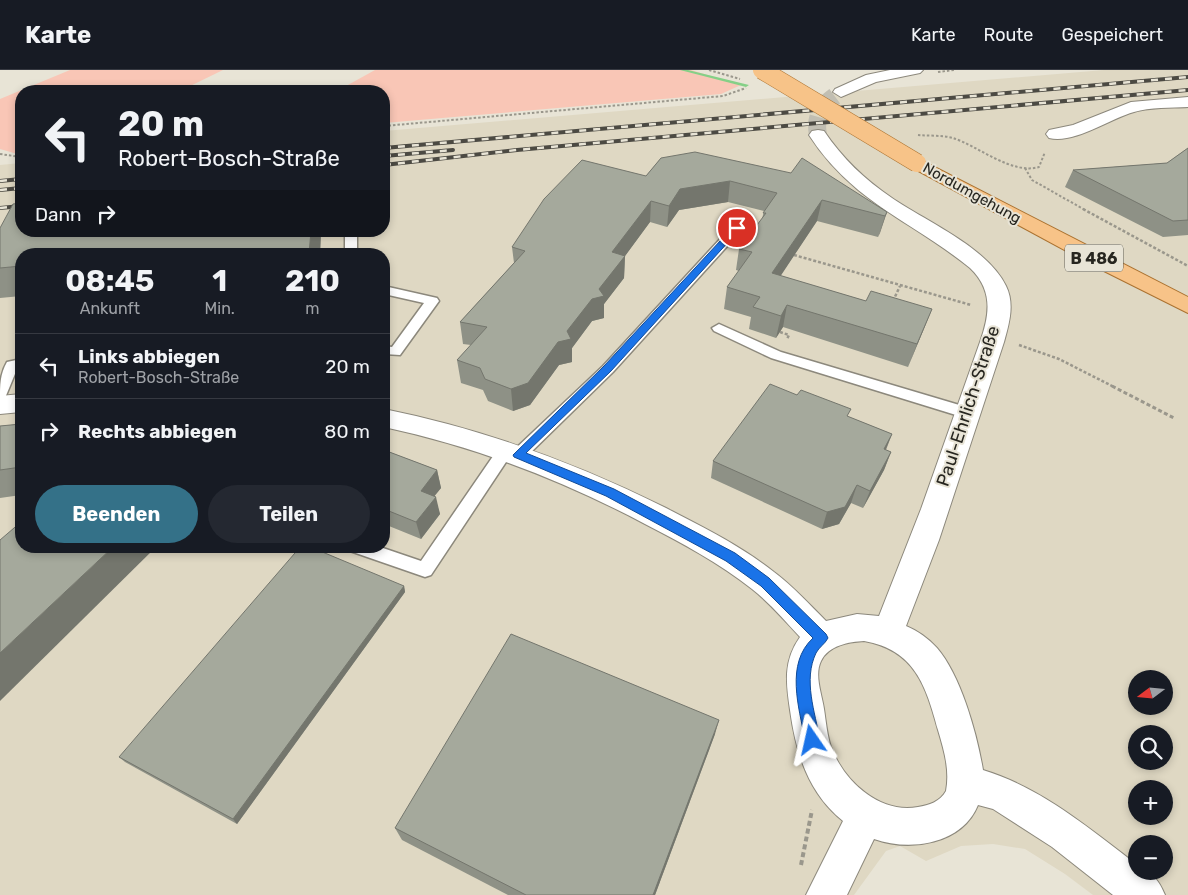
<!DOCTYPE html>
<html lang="de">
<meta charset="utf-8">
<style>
body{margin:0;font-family:Rubik,sans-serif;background:#242831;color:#f1f3f6;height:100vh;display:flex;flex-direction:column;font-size:19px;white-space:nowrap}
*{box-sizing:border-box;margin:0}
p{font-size:16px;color:#9ea1a6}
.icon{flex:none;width:28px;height:28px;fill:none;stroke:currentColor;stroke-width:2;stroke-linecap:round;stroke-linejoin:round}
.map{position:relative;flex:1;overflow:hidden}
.panel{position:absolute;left:15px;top:178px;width:375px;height:305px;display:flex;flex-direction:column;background:#171b24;border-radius:20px;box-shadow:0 2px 8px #0003}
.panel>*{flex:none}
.top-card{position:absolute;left:15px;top:15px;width:375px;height:152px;border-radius:20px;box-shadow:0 2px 8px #0003;background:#171b24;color:#f1f3f6;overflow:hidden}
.needle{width:32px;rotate:254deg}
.tools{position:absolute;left:1128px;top:600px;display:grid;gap:10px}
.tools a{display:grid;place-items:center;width:45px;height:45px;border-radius:50%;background:#171b24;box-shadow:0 2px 8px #0003;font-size:25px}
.pin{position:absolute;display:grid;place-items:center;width:42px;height:42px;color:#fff;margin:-21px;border:2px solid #fff;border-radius:50%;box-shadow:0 1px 5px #0007}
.me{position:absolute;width:55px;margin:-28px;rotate:349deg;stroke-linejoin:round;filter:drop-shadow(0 0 4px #0008)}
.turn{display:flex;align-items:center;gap:18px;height:105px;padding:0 20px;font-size:22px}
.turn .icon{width:65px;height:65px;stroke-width:2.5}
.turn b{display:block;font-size:35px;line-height:42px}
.then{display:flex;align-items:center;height:48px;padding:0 20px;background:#0003;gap:10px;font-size:19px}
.eta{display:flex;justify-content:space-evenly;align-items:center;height:85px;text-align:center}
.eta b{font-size:30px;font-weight:700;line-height:35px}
.cta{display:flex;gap:10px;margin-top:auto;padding:10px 20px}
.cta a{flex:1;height:58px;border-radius:30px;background:#347188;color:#fff;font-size:20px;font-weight:700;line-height:58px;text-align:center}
.cta a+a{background:#242831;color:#f1f3f6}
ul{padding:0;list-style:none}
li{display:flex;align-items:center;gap:15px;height:65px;padding:0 20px;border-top:1px solid #363941}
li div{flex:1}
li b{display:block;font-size:19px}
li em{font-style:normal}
header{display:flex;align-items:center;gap:30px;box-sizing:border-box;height:70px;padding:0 25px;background:#171b24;border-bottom:1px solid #363941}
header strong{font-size:24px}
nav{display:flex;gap:28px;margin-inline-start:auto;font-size:18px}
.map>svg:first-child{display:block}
.built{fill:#dfd8c3;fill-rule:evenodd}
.green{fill:#f9c6b6}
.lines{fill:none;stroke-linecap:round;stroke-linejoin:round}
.stream{fill:#85d087;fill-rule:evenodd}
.street-tunnel{stroke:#c1beb2;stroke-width:18;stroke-dasharray:18 9;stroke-linecap:butt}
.lane-casing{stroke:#8c887c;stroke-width:3}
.street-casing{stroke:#8c887c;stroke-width:2}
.primary-casing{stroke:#aa7230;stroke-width:2}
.path-far3{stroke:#9a978c;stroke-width:2;stroke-dasharray:2.5 2;stroke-linecap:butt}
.path-far2{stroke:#9a978c;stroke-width:2.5;stroke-dasharray:3 2;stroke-linecap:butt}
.path-far1{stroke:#9a978c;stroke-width:3;stroke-dasharray:4 2.5;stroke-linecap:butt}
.path{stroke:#9a978c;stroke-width:4;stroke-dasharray:5 3;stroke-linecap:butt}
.lane{fill:#fff;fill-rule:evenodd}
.street{fill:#fff;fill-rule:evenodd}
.primary{fill:#f7c388;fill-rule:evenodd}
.rail-casing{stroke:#4c4a43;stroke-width:4}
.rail{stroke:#e8e4d6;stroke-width:2.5;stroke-dasharray:7;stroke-linecap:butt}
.primary-bridge-casing{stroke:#aa7230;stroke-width:19;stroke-linecap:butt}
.primary-bridge{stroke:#f7c388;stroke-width:18}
.wall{fill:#8e9186}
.shaded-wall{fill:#74766d}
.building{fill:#a5a99c;stroke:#74766d}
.route{fill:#1a73e8;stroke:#114b97}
.labels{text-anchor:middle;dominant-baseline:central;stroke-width:4;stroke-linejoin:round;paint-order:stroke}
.far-street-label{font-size:15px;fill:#272620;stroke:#e8e4d6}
.shield{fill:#e8e4d6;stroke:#615f57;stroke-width:1}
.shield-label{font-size:16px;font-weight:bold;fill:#272620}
.street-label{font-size:18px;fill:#272620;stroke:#e8e4d6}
</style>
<header>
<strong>Karte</strong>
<nav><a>Karte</a><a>Route</a><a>Gespeichert</a></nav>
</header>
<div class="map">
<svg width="1188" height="825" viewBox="0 0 1188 825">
<rect width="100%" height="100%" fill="#e8e4d6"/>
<path class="built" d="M1104,0h84v825h-95l-28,-21 -40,-25 -32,-5 -32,2 -35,15 -26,-15 -14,5 -32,44h-854v-730l21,-2v68h363v-100zM21,184h363v292h-363zM1136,609h28v27h-28zM1136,664h28v27h-28zM1136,719h28v27h-28zM1136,774h28v27h-28z"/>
<g class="green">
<polygon points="70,0 223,0 180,21 21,21 21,85 0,79 0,29"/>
<polygon points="375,0 691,0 741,15 721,24 384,53 384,21 337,21"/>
</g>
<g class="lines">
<polygon class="stream" points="680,0 688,0 749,15 746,17"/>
<path class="street-tunnel" d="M818,65c-4,-21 6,-32 23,-43"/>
<g class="lane-casing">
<g id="lane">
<polygon points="737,154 743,158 741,161 613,302 524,389 518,391 510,386 431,505 425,507 350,481 347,476 377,476 421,491 500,376 512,376 514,380 603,296 733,155"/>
<rect x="345" y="161" width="12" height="23"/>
<polygon points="384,216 437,228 439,231 400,285 384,284 384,276 392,277 424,233 384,224"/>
<polygon points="719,254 781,282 966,337 975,345 972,349 967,350 956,345 771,288 714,261 712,258"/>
<path d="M21,289v10h-4l-12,29 -5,1c0,-14 0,-25 7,-37z"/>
</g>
</g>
<g class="street-casing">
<g id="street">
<polygon points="890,0 923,0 920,3 876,12 841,27 833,22 835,19 866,5"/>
<path d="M1188,27v10c-17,1 -38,0 -54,5 -25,7 -59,32 -85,26l-3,-4 3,-4 24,-5 58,-23z"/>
<path d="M818,60l6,1c19,28 40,48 68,67 35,24 95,49 114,88 9,18 3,38 -2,56l-65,198 -33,86c12,5 23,13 31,22 24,28 40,86 46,122 57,17 106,58 153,94v7c17,0 23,10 29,24h-52l-61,-48 -59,-38 -15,-4c-16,39 -67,47 -104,34l-27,56h-41l37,-74c-35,-28 -47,-68 -53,-111 -4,-27 -7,-49 10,-73 -15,-16 -30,-34 -48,-48 -33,-26 -70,-46 -107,-65 -83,-44 -168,-77 -261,-97v-18c99,20 192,54 282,99 37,19 75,38 108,64 19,14 35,32 52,49l31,-7 22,2 42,-107 59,-167c10,-28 13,-52 -10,-74 -59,-48 -117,-65 -161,-133l3,-4zM864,571c51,9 62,45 74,89 6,20 12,40 8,61 -6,11 -17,14 -28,16 -39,7 -74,-26 -87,-60 -4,-12 -5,-25 -7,-38 -2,-14 -10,-34 -3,-48 8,-16 28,-19 43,-20z"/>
<polygon points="21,324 21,342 0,344 0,326"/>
</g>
</g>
<g class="primary-casing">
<polygon id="primary" points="917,88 1188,227 1188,243 1094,196 911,97 908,93 911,89"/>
</g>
<g class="path-far3">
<polyline points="709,0 740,9"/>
<polyline points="938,2 954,0"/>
<polyline points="384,56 723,26 746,18"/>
<path d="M918,65c11,1 24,0 35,3 25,8 59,37 86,29l6,-15"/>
<polyline points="0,84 21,87"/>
<polyline points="1025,98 1032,110 1085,140"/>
</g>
<g class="path-far2">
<polyline points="1083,139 1188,196"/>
<polyline points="794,185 971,235"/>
<polyline points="893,231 900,216"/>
<polyline points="780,262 789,265 787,269"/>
<polyline points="1019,275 1059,289 1114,317"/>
</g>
<polyline class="path-far1" points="1112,316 1174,348"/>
<polyline class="path" points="801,795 812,740"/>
<use href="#lane" class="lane"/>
<use href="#street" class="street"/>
<use href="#primary" class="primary"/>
<g class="rail-casing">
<g id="rail">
<polyline points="384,78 1188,7"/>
<polyline points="384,86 453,80"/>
<polyline points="384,95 517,80 1188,20"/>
<polyline points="0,111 21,109"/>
<polyline points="0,120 21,118"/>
<polyline points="0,138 21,136"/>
</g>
</g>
<use href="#rail" class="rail"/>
<g class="primary-bridge-casing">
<polyline id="primary-bridge" points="762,0 917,93"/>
</g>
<use href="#primary-bridge" class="primary-bridge"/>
</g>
<g class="wall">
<polygon points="1188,78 1188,165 1163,167 1065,117 1073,100 1167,93"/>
<polygon points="661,88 887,142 878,167 817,151 780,206 866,231 932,239 908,297 783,257 776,268 749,259 751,247 724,239 727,217 739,201 736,200 739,179 762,149 764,141 728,132 679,140 667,157 650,152 625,186 624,208 604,234 604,248 592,251 572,278 572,292 559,295 530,335 513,341 488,331 483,320 461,313 457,290 471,275 463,274 460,252 514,193 512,177 646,106"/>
<polygon points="0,158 21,161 321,161 320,184 21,184 21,226 0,228"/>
<polygon points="849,347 892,364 886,380 891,382 884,400 863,438 851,433 839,454 822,459 711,408 713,391"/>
<polygon points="21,354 21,425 0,428 0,356"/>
<polygon points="384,380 437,400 441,418 434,426 440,444 421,469 384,454"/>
<polygon points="404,516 405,522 237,754 125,692 119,687"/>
<polygon points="715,664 655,825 508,825 402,770 395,758"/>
</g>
<g class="shaded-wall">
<polygon points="730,111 728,132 679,140 667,157 669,136 680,119"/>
<polygon points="822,130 817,151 768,225 772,203"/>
<polygon points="651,131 650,152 625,186 624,208 604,234 604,248 592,251 572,278 572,292 559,295 530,335 513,341 511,319 567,261 599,219 612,182"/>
<polygon points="887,142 880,163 878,167 885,146"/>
<polygon points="311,161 321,161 320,184 309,184"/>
<polygon points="787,235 783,257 776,268 781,246"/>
<polygon points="932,239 923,261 908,297 917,274"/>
<polygon points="892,364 885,381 884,379"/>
<polygon points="891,382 884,400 863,438 870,421"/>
<polygon points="437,400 441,418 425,438 421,421"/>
<polygon points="857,415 851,433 839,454 822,459 827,442"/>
<polygon points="436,427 440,444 421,469 416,452"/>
<polygon points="114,476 157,476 0,631 0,583"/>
<polygon points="404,516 405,522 237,754 233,749"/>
<polygon points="719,650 715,664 655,825 653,825"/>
</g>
<g class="building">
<polygon points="1188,78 1188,150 1173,151 1073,100 1167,93"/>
<polygon points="695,82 791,103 802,88 887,142 885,146 822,130 772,203 866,231 871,221 932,239 917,274 787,235 781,246 753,237 760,227 727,217 752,182 739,179 766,143 763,143 777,123 730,111 680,119 669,136 651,131 612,182 625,186 599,219 604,226 592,229 567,261 571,269 558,272 528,313 511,319 485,309 480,298 457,290 487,257 460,252 525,181 512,177 544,129 582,90 646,106 661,88"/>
<polygon points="21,133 21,161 311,161 309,184 21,184 21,196 0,198 0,158 13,134"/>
<polygon points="770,314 797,325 801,320 851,339 847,346 892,364 884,379 891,382 870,421 857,415 845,437 827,442 713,391"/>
<polygon points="21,354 21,397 0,400 0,356"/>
<polygon points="384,380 437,400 421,421 436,427 416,452 384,439"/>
<polygon points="21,452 21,476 114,476 0,583 0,470"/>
<polygon points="301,476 308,476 404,516 233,749 119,687"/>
<polygon points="511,564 719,650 653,825 526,825 395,758"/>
</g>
<path class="route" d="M734,156l7,2 -130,143 -85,82 88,36 121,64 34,25 57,56 2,4c-3,6 -9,9 -12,15 -13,27 -1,59 4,87l-2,5 -6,2 -5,-2 -2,-5c-6,-33 -20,-76 8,-102l-52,-52 -35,-25 -120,-65 -92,-39 -1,-2 91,-89z"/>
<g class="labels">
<g class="far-street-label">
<text transform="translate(972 123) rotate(29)">Nordumgehung</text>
</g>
<rect class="shield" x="1065" y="174.5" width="58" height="27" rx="4"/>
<g class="shield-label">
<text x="1094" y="188">B 486</text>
</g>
<g class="street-label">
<text transform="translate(968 336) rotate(-72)">Paul-Ehrlich-Straße</text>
</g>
</g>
</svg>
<div class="tools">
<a><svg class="needle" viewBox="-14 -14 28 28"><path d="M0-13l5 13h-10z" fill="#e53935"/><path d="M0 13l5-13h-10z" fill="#9ea1a6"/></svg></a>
<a><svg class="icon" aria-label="search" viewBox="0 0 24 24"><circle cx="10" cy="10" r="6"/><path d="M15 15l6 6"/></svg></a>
<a>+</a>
<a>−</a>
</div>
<div class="pin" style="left:737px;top:158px;background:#d93025"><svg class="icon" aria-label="arrive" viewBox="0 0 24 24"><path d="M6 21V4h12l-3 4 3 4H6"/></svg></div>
<svg class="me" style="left:812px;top:670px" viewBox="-20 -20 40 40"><path d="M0-17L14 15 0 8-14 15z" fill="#1a73e8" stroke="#fff" stroke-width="4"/></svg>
<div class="top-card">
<div class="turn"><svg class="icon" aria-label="left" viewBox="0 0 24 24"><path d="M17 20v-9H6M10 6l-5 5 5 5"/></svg><div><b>20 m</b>Robert-Bosch-Straße</div></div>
<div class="then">Dann<svg class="icon" aria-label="right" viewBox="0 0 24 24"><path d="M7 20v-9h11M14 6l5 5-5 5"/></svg></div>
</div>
<section class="panel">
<div class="eta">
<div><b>08:45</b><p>Ankunft</p></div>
<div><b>1</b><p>Min.</p></div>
<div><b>210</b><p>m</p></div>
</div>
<ul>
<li><svg class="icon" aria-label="left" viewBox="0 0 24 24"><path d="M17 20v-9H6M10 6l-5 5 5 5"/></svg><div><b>Links abbiegen</b><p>Robert-Bosch-Straße</p></div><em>20 m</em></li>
<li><svg class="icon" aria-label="right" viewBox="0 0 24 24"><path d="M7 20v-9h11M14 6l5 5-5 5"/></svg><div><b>Rechts abbiegen</b></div><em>80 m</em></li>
</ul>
<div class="cta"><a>Beenden</a><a>Teilen</a></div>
</section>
</div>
